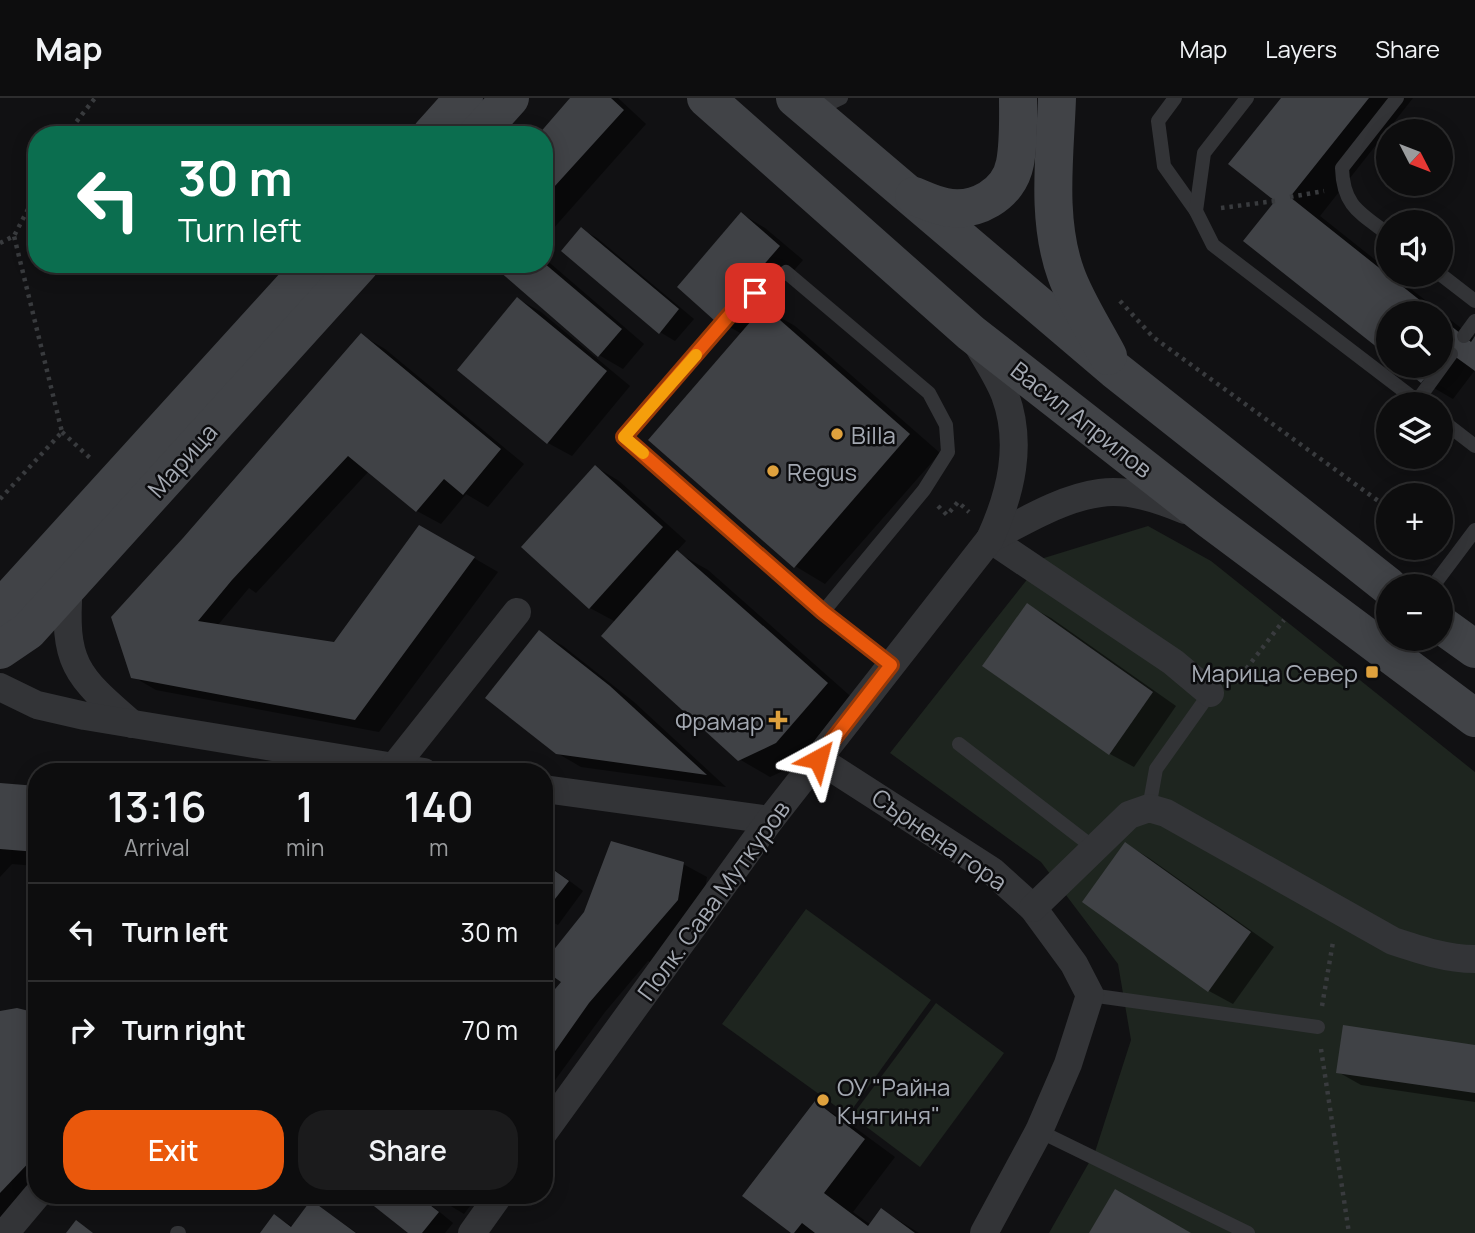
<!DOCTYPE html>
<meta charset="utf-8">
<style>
body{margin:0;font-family:Manrope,sans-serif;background:#1b1b1c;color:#f1f3f6;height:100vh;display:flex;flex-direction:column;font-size:26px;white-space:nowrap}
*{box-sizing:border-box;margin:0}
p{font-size:23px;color:#9a9c9e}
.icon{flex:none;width:38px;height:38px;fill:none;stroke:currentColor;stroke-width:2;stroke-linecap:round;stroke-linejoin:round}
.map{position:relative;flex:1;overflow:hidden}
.side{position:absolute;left:28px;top:665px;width:525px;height:441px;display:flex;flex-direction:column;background:#0d0d0e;border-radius:28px;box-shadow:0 4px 18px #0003,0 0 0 2px #2d2d2e}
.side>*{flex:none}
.hud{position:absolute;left:28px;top:28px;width:525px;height:147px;border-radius:28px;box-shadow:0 4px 18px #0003,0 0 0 2px #2d2d2e;background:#0b6e4f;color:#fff;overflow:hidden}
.needle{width:46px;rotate:132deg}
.controls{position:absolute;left:1376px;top:21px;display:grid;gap:14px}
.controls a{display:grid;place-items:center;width:77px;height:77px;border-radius:50%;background:#0d0d0e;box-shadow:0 4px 18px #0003,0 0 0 2px #2d2d2e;font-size:35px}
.pin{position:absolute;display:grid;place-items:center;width:60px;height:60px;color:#fff;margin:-30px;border-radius:14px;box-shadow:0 4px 10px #0006}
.me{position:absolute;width:77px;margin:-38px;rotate:38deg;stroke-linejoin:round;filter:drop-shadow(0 0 5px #0008)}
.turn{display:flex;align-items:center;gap:24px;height:147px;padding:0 35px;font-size:32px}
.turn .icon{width:91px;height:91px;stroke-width:2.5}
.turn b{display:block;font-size:49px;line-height:60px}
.eta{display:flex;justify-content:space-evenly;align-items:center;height:119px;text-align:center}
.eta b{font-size:42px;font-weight:600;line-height:49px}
.primary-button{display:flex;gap:14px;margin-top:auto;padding:14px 35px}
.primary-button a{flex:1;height:80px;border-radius:28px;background:#ea580c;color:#fff;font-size:28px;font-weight:600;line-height:80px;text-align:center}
.primary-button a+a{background:#1b1b1c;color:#f1f3f6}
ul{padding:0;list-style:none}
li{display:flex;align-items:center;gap:21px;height:98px;padding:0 35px;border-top:2px solid #2d2d2e}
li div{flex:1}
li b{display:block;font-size:26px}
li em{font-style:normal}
header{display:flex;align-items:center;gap:42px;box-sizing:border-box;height:98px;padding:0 35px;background:#0d0d0e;border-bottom:2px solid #2d2d2e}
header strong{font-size:33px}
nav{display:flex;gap:38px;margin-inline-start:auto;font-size:24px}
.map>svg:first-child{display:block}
.green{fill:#1e251f}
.shadow{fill:#0007}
.building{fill:#404246}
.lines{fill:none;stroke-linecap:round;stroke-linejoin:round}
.path{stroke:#393b3e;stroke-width:4.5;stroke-dasharray:3.5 5;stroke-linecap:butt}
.lane{stroke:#333437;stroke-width:14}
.street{stroke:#333437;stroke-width:28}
.secondary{stroke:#414347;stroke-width:38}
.route-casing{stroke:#983908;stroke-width:18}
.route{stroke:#ea580c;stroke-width:12}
.slow{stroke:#f59e0b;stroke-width:12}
.poi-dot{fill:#dfa13d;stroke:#0c0c0e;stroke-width:2.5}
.labels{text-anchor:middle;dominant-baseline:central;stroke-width:5;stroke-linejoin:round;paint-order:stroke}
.street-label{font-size:24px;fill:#a4a9b2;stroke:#0c0c0e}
.poi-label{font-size:24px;fill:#a4a9b2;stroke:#0c0c0e;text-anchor:start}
</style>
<header>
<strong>Map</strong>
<nav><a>Map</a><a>Layers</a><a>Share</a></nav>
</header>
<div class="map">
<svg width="1475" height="1135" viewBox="0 0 1475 1135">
<rect width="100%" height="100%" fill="#111113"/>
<g class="green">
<polygon points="1148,428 1211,463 1475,674 1475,1135 1049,1135 1095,1054 1131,942 1118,866 1041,764 890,655 1044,460"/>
<polygon points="806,811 931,902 848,1017 722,926"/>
<polygon points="936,905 1004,955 920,1069 852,1018"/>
</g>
<g class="shadow">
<polygon points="573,0 618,0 646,26 544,141 544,37"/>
<polygon points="1283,0 1413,0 1320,118 1388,172 1388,177 1393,177 1475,241 1475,272 1453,301 1422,283 1403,268 1440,268 1440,215 1388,215 1278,103"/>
<polygon points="742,116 765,130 803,162 762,209 795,228 940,355 825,486 795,468 742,236 716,221"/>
<polygon points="581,131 597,140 694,221 675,243 660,234"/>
<polygon points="544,160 644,246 623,271 599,257 544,166"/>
<polygon points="518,201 541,214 630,288 572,358 548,345 459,272"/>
<polygon points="361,237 385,251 524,366 488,409 466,396 441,426 417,413 369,373 256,495 249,490 217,528 334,546 420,429 498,474 379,634 156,592 132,578"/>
<polygon points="596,369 619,383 686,443 676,454 708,472 857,604 807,662 770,679 739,661 616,524 590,510 524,449"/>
<polygon points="1027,507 1051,520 1176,608 1134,669 1110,656 985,567"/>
<polygon points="539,534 563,548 634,604 726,689 581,669 557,655"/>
<polygon points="0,687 37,690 37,768 12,766 0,779"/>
<polygon points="1126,746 1149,760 1274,849 1233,906 1209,893 1085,804"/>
<polygon points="544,764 583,793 558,827 544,820"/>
<polygon points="683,766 707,779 701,816 656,867 648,863 605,914 544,997 544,899 548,902"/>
<polygon points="0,915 37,917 37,1094 0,1134"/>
<polygon points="1475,948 1475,1004 1361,987 1338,974"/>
<polygon points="815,1005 846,1023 895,1059 853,1114 871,1127 882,1112 919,1135 794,1135"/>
<polygon points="363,1097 419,1097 453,1125 445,1135 411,1135"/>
<polygon points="433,1097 478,1097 464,1116"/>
<polygon points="312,1104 357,1135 263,1135 275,1118 293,1129"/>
</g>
<g class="building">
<polygon points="570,0 611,0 624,12 544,100 544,37 538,37"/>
<polygon points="1281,0 1369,0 1290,99 1436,215 1388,215 1388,258 1243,143 1275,103 1228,66"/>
<polygon points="741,114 780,148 715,223 677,189"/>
<polygon points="581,129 679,211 659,236 561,153"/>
<polygon points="544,165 622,231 598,259 491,166"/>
<polygon points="517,199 607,273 547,346 457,272"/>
<polygon points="764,208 910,336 794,470 648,342"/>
<polygon points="1440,219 1471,244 1475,238 1475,273 1446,252 1440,260"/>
<polygon points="361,235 501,351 463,397 444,381 416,414 348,358 232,482 198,523 334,544 419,427 475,459 355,622 131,580 111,519 183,440"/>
<polygon points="1400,268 1435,268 1421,285"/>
<polygon points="595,367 663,429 589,511 521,449"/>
<polygon points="677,452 828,585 776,645 738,663 601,538"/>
<polygon points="1027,505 1153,594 1109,657 982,568"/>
<polygon points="539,532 610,588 707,677 556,656 485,600"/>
<polygon points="0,685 37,688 37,754 0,751"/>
<polygon points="611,743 684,764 678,802 589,905 544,969 544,904 561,884 544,872 544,864 584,814"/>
<polygon points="1125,744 1251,834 1208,894 1082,804"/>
<polygon points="544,765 569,783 544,815"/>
<polygon points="17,910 37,915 37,1056 0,1095 0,913"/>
<polygon points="1343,927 1475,947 1475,995 1336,975"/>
<polygon points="815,1003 865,1041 824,1095 868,1128 881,1110 915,1135 815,1135 802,1125 794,1135 791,1135 742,1098"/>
<polygon points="1115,1091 1191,1135 1089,1135"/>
<polygon points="360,1097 417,1097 439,1114 422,1135 408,1135"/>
<polygon points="311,1102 356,1135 260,1135 274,1116 291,1129"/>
<polygon points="76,1122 93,1135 66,1135"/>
</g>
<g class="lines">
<g class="path">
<polyline points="66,37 95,0"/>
<polyline points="1290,99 1324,93"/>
<polyline points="1221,110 1275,103"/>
<polyline points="0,145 14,138 37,94"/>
<polyline points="1120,203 1153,239 1388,410"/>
<polyline points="62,334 90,360"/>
<polyline points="0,401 62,334 14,138"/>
<polyline points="938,408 947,417 958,404 969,414"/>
<polyline points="1236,584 1284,522"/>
<polyline points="1322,908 1333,844"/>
<polyline points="1321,951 1349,1135"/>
</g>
<g class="lane">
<polyline points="1175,0 1158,23 1164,68 1196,113"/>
<polyline points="1247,0 1204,55 1196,113 1213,147 1421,306"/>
<polyline points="814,13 841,0"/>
<path d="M1388,136c-28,-21 -45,-28 -46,-66l55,-70"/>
<polyline points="1440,176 1475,203"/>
<polyline points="1464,238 1475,223"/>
<polyline points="1417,303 1451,256"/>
<polyline points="1440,321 1475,348"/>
<polyline points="1433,488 1475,432"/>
<polyline points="823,514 624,339 739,206 786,174 929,295 946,327 948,354 924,392 823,514 891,567"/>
<polyline points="959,646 1094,750"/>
<polyline points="1149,710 1156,671 1210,595"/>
<polyline points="1090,897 1318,929"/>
<polyline points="1039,1033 1248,1135"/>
<polyline points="177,1135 179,1135"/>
</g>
<g class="street">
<polyline points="990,441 1173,564 1210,595"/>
<path d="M990,441c33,-17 72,-41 110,-46 29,-4 58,6 85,17"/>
<path d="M69,487c-6,78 6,90 63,139"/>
<polyline points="0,589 37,607 85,618 424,674"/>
<polyline points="818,661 992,773 1033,810 1074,866 1090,897 1068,966 1039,1033 984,1135"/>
<polyline points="390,674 517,514"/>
<polyline points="544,691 770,722"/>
<path d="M1033,810l96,-93 20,-7 17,5 227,128c27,9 54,18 82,18"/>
<path d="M544,1034l226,-312 220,-281c21,-46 33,-95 15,-144 -7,-18 -19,-36 -29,-53"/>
<polyline points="5,1135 37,1097"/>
<polyline points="472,1135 499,1097"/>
</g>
<g class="secondary">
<polyline points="706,0 971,235 1209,421 1475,620"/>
<polyline points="795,0 1115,272 1388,488"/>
<path d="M1057,0c-2,57 -11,121 9,176 9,26 29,57 42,82"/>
<polyline points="431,37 464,0"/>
<polyline points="477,37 510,0"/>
<path d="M914,98c10,4 20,9 31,11 30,6 64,-12 70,-44 4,-21 3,-44 3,-65"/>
<polyline points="0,514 2,509 314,166"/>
<polyline points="1440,526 1475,551"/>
<polyline points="0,552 28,533 360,166"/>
</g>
</g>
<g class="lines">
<g class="route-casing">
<polyline id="route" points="755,195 739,206 624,339 823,514 891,567 818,661"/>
</g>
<use href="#route" class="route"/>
<polyline class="slow" points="643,355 624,339 696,257"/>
</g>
<g class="poi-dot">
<circle cx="837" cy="336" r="7"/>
<circle cx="773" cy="373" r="7"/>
<rect x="1365" y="567" width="14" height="14" rx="3.5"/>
<path d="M774.5 611.5h7v7h7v7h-7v7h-7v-7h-7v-7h7z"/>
<circle cx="823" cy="1002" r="7"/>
</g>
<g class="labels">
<g class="street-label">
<text transform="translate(1082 321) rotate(38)">Васил Априлов</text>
<text transform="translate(182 362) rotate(-48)">Марица</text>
<text transform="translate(940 741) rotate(35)">Сърнена гора</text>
<text transform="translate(713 802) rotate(-54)">Полк. Сава Муткуров</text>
</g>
<g class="poi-label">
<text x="851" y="336">Billa</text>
<text x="787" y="373">Regus</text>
<text x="1358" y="574" text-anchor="end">Марица Север</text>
<text x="764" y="622" text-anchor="end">Фрамар</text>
<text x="837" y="988">ОУ "Райна<tspan x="837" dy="28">Княгиня"</tspan></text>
</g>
</g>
</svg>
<div class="controls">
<a><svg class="needle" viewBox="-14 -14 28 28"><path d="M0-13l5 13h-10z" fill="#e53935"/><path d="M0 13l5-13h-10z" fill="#9a9c9e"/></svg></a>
<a><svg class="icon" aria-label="sound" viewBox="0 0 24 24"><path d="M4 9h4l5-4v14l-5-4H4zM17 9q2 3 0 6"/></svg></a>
<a><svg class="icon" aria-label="search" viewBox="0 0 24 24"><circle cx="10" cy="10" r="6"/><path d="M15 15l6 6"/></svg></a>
<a><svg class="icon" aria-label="layers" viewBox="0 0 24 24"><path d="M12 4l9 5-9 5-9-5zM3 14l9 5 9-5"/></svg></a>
<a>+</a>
<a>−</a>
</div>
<div class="pin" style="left:755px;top:195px;background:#d93025"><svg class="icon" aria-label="arrive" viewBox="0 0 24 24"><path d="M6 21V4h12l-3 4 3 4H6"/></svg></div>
<svg class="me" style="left:818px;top:661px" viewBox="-20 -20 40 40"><path d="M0-17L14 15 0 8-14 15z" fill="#ea580c" stroke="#fff" stroke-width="4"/></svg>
<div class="hud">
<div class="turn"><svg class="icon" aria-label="left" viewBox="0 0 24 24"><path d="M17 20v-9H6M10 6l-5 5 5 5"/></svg><div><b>30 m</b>Turn left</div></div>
</div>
<section class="side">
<div class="eta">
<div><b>13:16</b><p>Arrival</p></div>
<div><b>1</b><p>min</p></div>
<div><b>140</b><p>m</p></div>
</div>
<ul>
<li><svg class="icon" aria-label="left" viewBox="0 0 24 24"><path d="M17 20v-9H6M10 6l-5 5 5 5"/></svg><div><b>Turn left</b></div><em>30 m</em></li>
<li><svg class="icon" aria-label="right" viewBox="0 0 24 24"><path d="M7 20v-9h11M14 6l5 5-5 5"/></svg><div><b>Turn right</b></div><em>70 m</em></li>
</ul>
<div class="primary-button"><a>Exit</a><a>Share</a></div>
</section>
</div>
